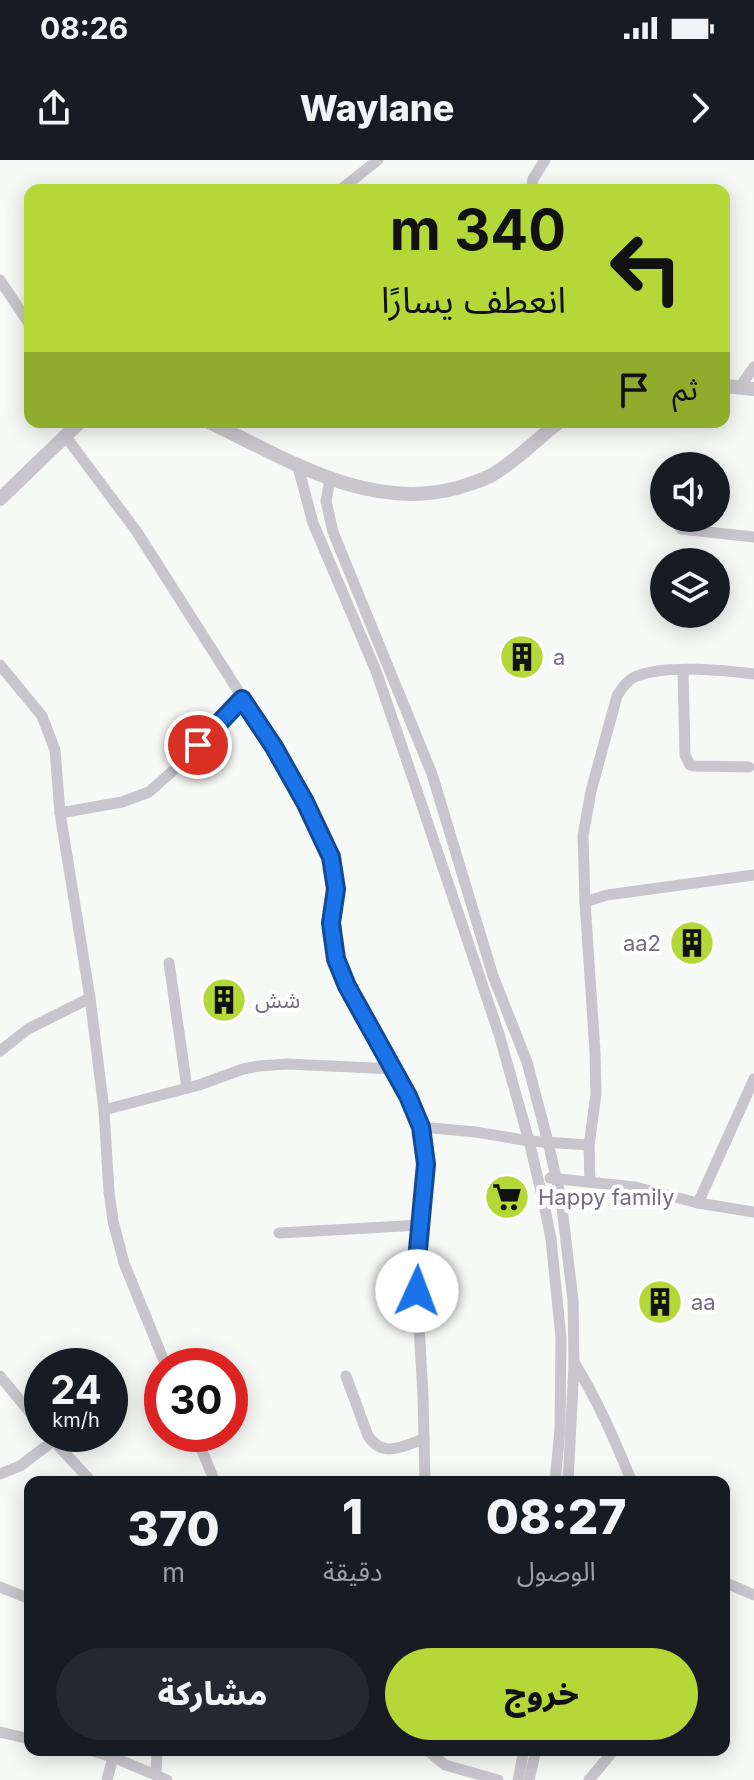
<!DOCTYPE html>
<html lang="ar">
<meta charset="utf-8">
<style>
body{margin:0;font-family:Inter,"Noto Sans Arabic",sans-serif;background:#242831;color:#f1f3f6;direction:rtl;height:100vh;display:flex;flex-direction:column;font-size:30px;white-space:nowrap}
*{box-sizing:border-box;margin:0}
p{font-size:26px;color:#9ea1a6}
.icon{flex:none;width:44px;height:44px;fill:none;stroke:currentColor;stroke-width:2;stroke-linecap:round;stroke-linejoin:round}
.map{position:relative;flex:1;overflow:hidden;direction:ltr}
.drawer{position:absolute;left:24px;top:1316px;width:706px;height:280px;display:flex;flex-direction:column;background:#171b24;border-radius:16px;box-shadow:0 4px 20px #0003;direction:rtl}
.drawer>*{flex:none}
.top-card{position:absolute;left:24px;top:24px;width:706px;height:244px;border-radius:16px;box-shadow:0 4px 20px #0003;direction:rtl;background:#b4d838;color:#111;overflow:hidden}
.tools{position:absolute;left:650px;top:292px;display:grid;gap:16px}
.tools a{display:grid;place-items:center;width:80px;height:80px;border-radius:50%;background:#171b24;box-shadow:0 4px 20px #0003;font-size:40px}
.speed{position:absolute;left:24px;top:1188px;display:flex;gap:16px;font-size:40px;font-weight:700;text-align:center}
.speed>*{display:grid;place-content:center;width:104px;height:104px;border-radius:50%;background:#171b24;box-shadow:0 4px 20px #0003;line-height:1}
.speed small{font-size:20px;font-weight:400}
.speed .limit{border:12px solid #d22;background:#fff;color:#111}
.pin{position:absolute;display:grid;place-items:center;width:68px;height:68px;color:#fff;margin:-34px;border:4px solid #fff;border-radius:50%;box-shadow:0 2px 8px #0007}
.me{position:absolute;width:88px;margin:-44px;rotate:2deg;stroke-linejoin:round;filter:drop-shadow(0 0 6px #0008)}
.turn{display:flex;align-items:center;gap:28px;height:168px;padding:0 32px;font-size:36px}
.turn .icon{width:104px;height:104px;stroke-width:2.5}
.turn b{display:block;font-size:56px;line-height:68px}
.then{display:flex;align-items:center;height:76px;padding:0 32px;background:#0003;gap:16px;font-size:30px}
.eta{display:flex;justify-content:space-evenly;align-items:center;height:136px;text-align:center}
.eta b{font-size:48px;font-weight:800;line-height:56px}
.cta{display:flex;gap:16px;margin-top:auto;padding:16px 32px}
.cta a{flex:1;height:92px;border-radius:48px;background:#b4d838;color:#111;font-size:32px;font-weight:800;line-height:92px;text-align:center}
.cta a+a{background:#242831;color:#f1f3f6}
.status{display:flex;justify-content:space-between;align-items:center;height:56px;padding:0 40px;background:#171b24;direction:ltr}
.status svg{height:22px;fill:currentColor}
header{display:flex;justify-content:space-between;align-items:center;height:104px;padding:0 32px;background:#171b24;font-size:36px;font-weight:800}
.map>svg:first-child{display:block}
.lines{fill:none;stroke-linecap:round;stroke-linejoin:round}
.minor{stroke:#c8c5cc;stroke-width:11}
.tertiary{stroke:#c8c5cc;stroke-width:14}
.route-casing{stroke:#114b97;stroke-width:20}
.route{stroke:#1a73e8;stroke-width:14}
.labels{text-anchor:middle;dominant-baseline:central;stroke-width:8;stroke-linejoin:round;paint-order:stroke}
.poi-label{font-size:22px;fill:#766a86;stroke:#fff;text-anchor:start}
</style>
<div class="status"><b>08:26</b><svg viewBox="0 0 49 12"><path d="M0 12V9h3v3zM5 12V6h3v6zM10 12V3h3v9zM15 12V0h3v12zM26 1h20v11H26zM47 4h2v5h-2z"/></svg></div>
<header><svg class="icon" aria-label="forward" viewBox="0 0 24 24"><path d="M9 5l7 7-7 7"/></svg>Waylane<svg class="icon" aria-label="share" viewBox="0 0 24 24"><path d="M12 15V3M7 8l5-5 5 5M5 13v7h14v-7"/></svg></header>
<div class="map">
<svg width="754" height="1620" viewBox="0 0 754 1620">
<rect width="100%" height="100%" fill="#f7f9f7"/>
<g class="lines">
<g class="minor">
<polyline points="340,30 378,0"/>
<polyline points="531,30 533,19 545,0"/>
<polyline points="0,120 30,165"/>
<polyline points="740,227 754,207"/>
<polyline points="66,277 137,372 274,587 305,642 331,697 334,709 336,729 331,763 336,799 347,826 408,936 421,967 425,984 425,1024 417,1100 417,1131 423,1236 425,1322"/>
<polyline points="297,303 313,363 376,511 412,616 499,874 529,981 544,1044 551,1079 561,1178 560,1269 555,1322"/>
<polyline points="330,319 326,341 333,372 432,614 493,816 527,902 548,982 561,1039 573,1140 574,1204 568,1322"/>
<polyline points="681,369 754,377"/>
<polyline points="0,505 42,556 55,590 60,653 90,838 104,950 109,1032 113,1061 124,1103 166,1206"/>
<polyline points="683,510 685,595 690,605 695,606 749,607"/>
<polyline points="60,653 122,642 149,632 176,608 242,539"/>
<path d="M585,742l-2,-66 8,-45 26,-95c6,-10 12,-18 23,-21 26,-10 86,-5 114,-1"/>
<polyline points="169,803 187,928"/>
<polyline points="0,891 28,869 90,838"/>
<polyline points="104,950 199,925 243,909 259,906 287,904 394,909"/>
<polyline points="421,967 476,972 529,981 589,985"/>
<polyline points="550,1018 635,1027 698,1043 754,1052"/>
<polyline points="590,1021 589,985 596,934 595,892 585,742 607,735 754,715"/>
<polyline points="698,1043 754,919"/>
<polyline points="279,1073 421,1065"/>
<path d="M575,1204c23,37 40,77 57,118"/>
<polyline points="0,1216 42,1267"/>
<path d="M346,1216l22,60c16,23 35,10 56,3"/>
<polyline points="47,1274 92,1322"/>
<polyline points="195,1274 215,1322"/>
<polyline points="0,1314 20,1306 53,1281"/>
<polyline points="724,1422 754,1435"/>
<polyline points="0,1427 30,1439"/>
<polyline points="0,1572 30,1579"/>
<polyline points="89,1590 113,1597 167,1620"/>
<polyline points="427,1590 445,1605 498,1620"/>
<polyline points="156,1615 157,1590"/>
<polyline points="107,1620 113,1597"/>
<polyline points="518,1620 524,1590"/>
<polyline points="529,1620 536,1590"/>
<polyline points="589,1620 614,1590"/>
</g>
<g class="tertiary">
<polyline points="724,226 754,229"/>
<path d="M209,262c78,37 159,90 248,66 12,-4 24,-7 35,-13 24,-14 45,-36 67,-53"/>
<polyline points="0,339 80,262"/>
</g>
</g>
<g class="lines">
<g class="route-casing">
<polyline id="route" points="198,585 242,539 274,587 305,642 331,697 336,729 331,763 336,799 347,826 408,936 421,967 426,1004 417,1100 417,1131"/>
</g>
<use href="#route" class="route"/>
</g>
<defs>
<g id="building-disc" transform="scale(2.3)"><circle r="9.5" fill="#b4d838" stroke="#fff"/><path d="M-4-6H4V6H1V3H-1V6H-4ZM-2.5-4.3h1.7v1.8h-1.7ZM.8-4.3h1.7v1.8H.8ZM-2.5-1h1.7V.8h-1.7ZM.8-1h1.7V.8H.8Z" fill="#111"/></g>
<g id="supermarket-disc" transform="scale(2.3)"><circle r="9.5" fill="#b4d838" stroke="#fff"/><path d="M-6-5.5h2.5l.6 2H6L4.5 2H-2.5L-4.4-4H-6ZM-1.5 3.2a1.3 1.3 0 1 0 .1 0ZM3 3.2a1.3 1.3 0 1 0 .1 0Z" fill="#111"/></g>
</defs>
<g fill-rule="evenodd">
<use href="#building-disc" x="522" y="497"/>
<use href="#building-disc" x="692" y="783"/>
<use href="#building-disc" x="224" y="840"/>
<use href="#supermarket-disc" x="507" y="1037"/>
<use href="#building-disc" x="660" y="1142"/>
</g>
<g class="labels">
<g class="poi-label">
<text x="553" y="497">a</text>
<text x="661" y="783" text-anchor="end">aa2</text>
<text x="255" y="840">شش</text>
<text x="538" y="1037">Happy family</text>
<text x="691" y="1142">aa</text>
</g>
</g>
</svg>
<div class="tools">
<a><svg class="icon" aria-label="sound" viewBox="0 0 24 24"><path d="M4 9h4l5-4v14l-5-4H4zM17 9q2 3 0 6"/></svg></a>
<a><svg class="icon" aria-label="layers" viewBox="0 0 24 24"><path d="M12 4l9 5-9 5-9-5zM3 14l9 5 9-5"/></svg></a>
</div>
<div class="speed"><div>24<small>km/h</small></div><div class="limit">30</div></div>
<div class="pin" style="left:198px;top:585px;background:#d93025"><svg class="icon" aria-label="arrive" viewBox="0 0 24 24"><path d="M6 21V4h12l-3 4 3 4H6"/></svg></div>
<svg class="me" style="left:417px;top:1131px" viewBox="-20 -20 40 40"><circle r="19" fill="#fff"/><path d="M0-13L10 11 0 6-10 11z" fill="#1a73e8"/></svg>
<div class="top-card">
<div class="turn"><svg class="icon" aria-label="left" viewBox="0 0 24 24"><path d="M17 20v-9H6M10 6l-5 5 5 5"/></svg><div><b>340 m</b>انعطف يسارًا</div></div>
<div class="then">ثم<svg class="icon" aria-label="arrive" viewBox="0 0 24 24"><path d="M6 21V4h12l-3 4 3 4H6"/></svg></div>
</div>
<section class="drawer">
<div class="eta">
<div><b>08:27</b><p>الوصول</p></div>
<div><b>1</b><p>دقيقة</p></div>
<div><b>370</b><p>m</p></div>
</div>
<div class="cta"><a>خروج</a><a>مشاركة</a></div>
</section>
</div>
